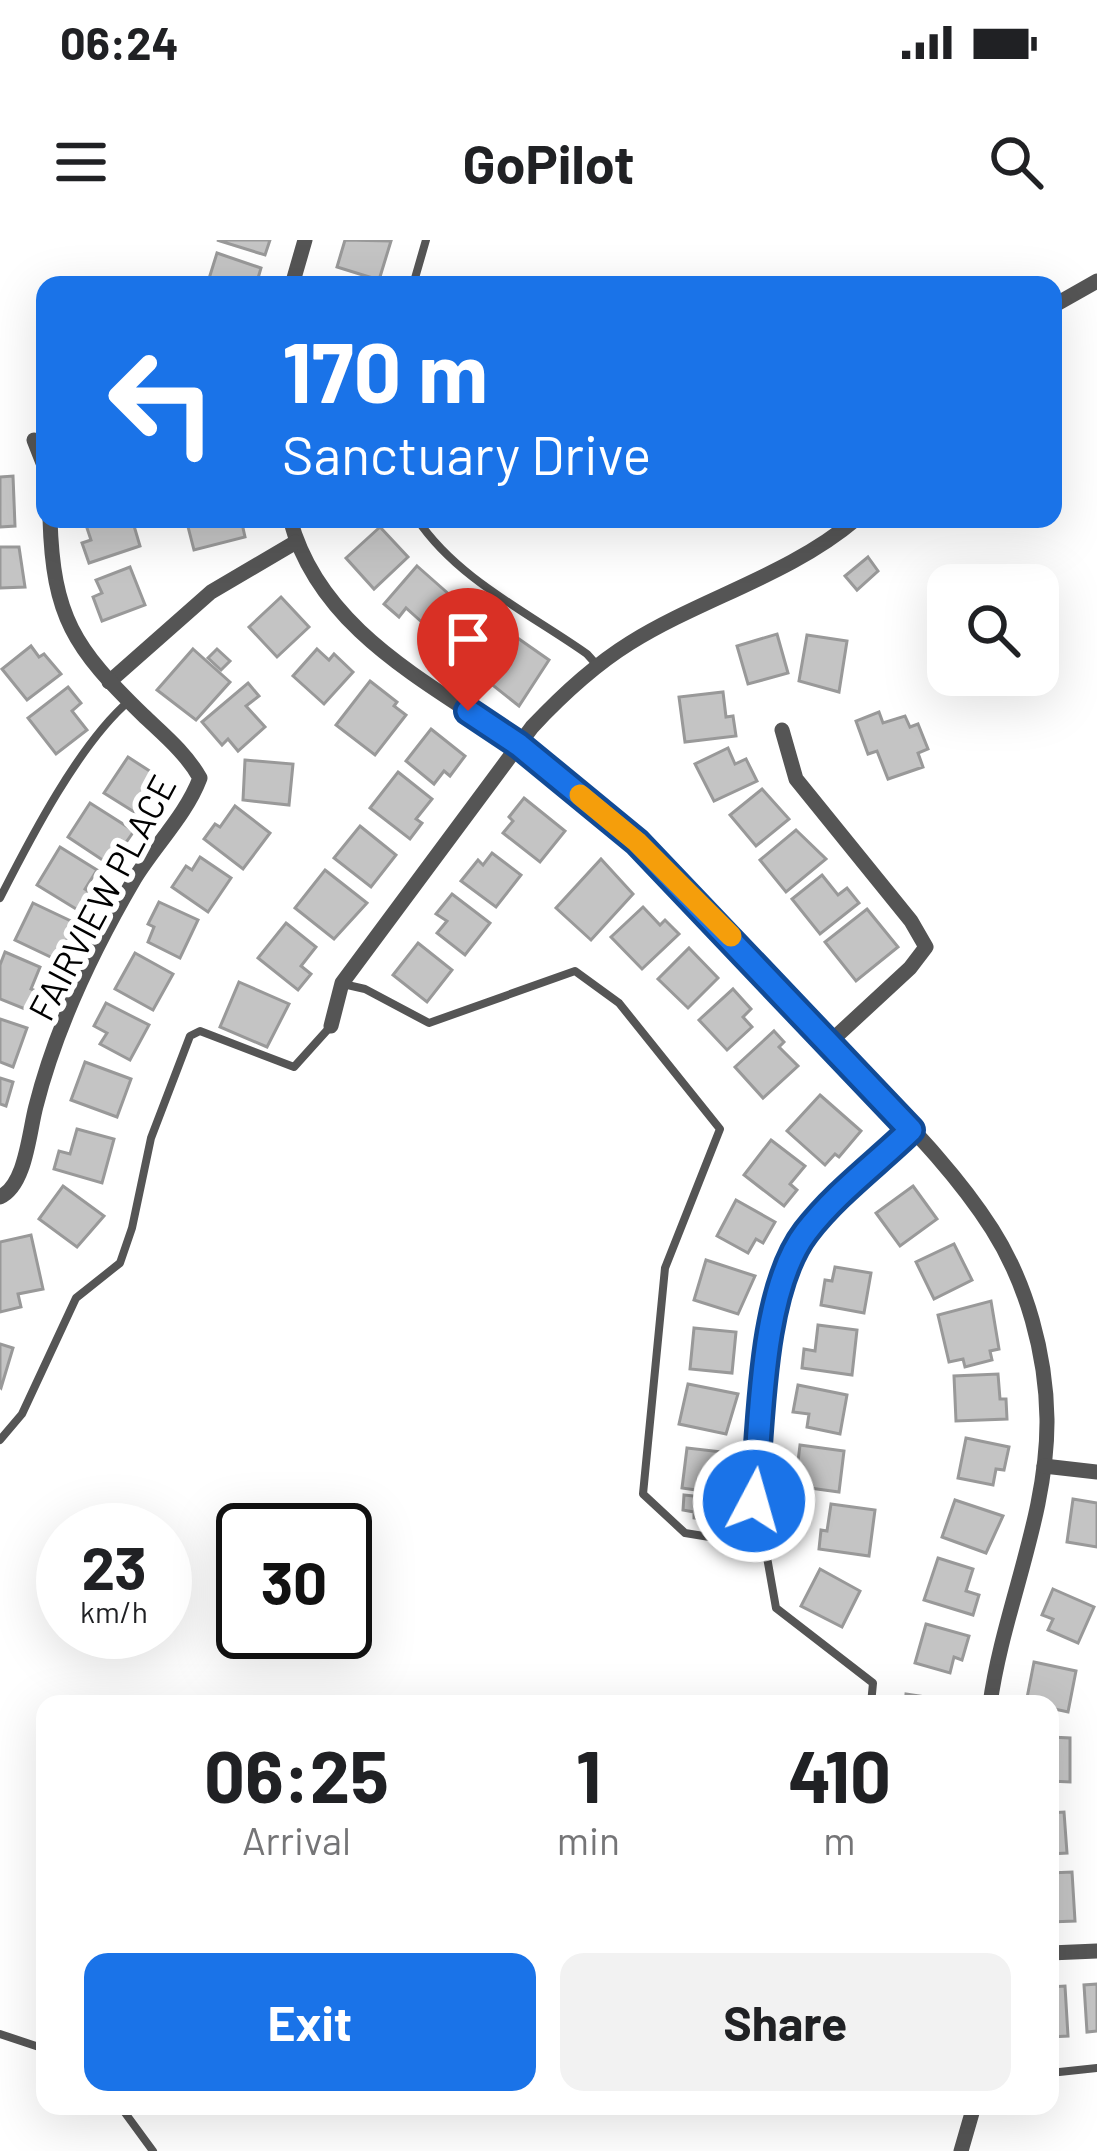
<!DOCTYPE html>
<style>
body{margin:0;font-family:Barlow,sans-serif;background:#f2f2f2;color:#202124;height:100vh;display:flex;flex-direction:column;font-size:45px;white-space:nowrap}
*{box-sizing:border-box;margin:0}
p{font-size:39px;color:#757577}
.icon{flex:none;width:66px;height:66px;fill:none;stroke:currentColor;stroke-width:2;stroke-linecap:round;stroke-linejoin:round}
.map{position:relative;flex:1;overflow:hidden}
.panel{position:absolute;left:36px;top:1455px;width:1023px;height:420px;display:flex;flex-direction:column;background:#fff;border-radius:24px;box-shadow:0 12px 48px #0002}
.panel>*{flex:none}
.hud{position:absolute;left:36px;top:36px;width:1026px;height:252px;border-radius:24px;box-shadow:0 12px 48px #0002;background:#1a73e8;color:#fff;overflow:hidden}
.buttons{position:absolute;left:927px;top:324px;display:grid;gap:24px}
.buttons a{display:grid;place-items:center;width:132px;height:132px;border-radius:24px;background:#fff;box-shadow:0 12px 48px #0002;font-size:60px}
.speed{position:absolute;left:36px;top:1263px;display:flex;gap:24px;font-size:60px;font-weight:700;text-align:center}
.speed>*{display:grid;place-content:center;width:156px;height:156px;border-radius:50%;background:#fff;box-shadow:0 12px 48px #0002;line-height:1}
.speed small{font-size:30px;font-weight:400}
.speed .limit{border:6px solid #111;border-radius:18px;background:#fff;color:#111}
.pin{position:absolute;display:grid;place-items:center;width:102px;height:102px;color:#fff;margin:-123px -51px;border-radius:50% 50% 50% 0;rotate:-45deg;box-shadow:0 0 12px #0007}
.pin .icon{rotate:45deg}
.me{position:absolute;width:132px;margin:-66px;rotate:6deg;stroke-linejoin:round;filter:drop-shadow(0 0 9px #0008)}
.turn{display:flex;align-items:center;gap:42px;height:252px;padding:0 48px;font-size:54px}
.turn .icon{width:156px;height:156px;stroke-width:2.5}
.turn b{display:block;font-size:84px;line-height:102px}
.eta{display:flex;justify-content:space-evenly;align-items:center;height:204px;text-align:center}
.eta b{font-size:72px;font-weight:700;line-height:84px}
.action{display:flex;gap:24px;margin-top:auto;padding:24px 48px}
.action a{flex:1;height:138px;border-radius:24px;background:#1a73e8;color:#fff;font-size:48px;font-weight:700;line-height:138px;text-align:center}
.action a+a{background:#f2f2f2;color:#202124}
.status{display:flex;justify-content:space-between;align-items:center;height:84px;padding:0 60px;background:#fff;direction:ltr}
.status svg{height:33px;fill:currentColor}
header{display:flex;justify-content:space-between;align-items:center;height:156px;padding:0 48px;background:#fff;font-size:54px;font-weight:700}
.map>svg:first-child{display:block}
.building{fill:#c4c4c4;stroke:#999;stroke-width:3}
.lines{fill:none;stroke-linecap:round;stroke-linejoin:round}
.service{stroke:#555;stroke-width:8}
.minor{stroke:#555;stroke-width:15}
.route-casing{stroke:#114b97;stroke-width:30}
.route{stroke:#1a73e8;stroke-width:21}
.slow{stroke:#f59e0b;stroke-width:21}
.labels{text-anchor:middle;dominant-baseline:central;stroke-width:12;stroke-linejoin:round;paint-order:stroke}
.street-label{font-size:36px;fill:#000;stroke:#fff}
</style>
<div class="status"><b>06:24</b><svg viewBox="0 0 49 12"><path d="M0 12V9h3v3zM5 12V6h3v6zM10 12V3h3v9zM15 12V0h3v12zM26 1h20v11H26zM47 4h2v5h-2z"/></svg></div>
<header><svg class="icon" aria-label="menu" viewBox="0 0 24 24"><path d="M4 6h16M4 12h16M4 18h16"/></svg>GoPilot<svg class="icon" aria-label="search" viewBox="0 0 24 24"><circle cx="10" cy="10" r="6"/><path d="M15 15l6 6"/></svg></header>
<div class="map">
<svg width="1097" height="1911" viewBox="0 0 1097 1911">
<rect width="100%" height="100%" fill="#fff"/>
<g class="building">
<polygon points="217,0 270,0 265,15"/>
<polygon points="345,0 391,1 379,40 337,27"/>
<polygon points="217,13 261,28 256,45 207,45"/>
<polygon points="13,236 15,286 0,287 0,237"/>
<polygon points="84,279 132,279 140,306 89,323 82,303 91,300"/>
<polygon points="186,279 241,279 245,297 194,310"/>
<polygon points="380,287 408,317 374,349 346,318"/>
<polygon points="0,307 19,307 25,347 0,348"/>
<polygon points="868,317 878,331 857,350 845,336"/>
<polygon points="417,326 451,356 425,385 406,368 399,377 384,364"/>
<polygon points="130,327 145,365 102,381 93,357 102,353 96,340"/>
<polygon points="281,357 309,387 277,417 249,387"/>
<polygon points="465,370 497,392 473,428 452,414 455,408 444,400"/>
<polygon points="509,392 549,420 519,466 480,435"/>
<polygon points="777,394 788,433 748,444 737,406"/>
<polygon points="807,395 847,401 839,452 799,441"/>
<polygon points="31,406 39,417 44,414 61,434 27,460 2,429"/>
<polygon points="193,409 230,442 196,480 157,450"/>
<polygon points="217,409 230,421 221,430 208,418"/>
<polygon points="317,409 329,420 334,414 353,432 324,464 293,436"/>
<polygon points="370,441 397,462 394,466 406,475 375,515 336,485"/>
<polygon points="248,443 259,456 246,466 265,487 238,511 228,499 222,505 202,482"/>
<polygon points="68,447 81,463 72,471 87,490 56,514 28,478"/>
<polygon points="723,452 726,477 733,476 736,496 685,502 679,457"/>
<polygon points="879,472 883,483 905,476 910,487 918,484 928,509 918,513 923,527 888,539 877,511 868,514 856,481"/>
<polygon points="431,489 465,516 450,536 444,531 434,544 406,521"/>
<polygon points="728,508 735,524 746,519 757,541 714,561 695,524"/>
<polygon points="128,517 162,539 139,575 104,553"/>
<polygon points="245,520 293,524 289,565 243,560"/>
<polygon points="398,532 432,559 416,579 422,583 410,599 370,568"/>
<polygon points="762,549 789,579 756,606 730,575"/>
<polygon points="524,558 565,591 540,622 503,593 513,581 509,577"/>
<polygon points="90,563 134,591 120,611 116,609 107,623 68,597"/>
<polygon points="235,566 270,593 243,629 204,599 215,584 220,587"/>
<polygon points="360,586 396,615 371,647 334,618"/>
<polygon points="796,590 826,619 786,652 760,620"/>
<polygon points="60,607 97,630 85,649 92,654 81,672 37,645"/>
<polygon points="492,613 521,635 496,667 461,641 478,620 483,625"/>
<polygon points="200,617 231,638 208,672 172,647 186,626 192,630"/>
<polygon points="601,619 633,654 591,700 556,668"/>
<polygon points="325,630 367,663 334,699 295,668"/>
<polygon points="822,635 838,655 847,648 859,663 820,694 792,659"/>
<polygon points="452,654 490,683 465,715 437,693 447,681 436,674"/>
<polygon points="159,662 198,680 180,718 148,702 154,687 148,684"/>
<polygon points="33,663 75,683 57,720 15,700"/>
<polygon points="643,667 660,685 665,680 679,694 642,729 611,697"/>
<polygon points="867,669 898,707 856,741 825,702"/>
<polygon points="286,683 316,707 301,726 311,734 298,750 258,718"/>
<polygon points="418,703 452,730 427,762 393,735"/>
<polygon points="689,708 718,738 688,768 658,739"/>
<polygon points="5,712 40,727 31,749 43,754 35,773 0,759 0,725"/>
<polygon points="135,713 173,734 153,770 115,749"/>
<polygon points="239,742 289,764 267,807 220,787"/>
<polygon points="733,749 751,769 743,777 752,787 727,810 699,780"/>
<polygon points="106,763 149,785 130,820 100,804 107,793 94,786"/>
<polygon points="0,779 27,788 13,827 0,822"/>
<polygon points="774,791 784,802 779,807 798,826 763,858 735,827"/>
<polygon points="85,822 131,839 117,877 71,860"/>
<polygon points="0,838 13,842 6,866 0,864"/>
<polygon points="820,855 861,891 839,917 835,914 825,925 787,891"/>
<polygon points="77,889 114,899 102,943 54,929 59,911 70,914"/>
<polygon points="771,900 805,926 790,944 797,950 784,966 744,935"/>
<polygon points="63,946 104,976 77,1007 39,979"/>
<polygon points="913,946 937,979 900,1006 876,973"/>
<polygon points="736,960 775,982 763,1003 756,999 748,1013 717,996"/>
<polygon points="31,995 43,1049 18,1054 21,1067 0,1072 0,1002"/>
<polygon points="954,1004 972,1040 934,1059 916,1022"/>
<polygon points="706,1020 755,1036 738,1074 694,1060"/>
<polygon points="835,1027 871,1033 864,1073 821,1065 825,1040 832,1041"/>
<polygon points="991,1061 999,1109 990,1111 992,1120 965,1127 963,1119 949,1122 938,1075"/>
<polygon points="818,1085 857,1090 852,1135 802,1128 804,1109 815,1111"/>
<polygon points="694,1088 736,1092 732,1133 690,1129"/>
<polygon points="0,1104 13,1108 1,1148 0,1147"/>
<polygon points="998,1134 1000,1159 1006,1159 1007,1179 956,1181 954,1136"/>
<polygon points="688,1144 738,1154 726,1194 679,1184"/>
<polygon points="798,1145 847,1155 840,1194 807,1187 809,1174 793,1172"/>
<polygon points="966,1198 1009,1207 1004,1230 996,1229 993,1245 958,1238"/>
<polygon points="800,1205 844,1211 839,1252 795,1246"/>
<polygon points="687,1208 731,1213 728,1238 720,1237 717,1253 682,1248"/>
<polygon points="684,1255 714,1258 712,1280 694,1278 694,1272 683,1270"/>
<polygon points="1073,1259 1097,1263 1097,1307 1067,1302"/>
<polygon points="955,1260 1003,1276 986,1313 942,1297"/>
<polygon points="831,1264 875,1270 869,1316 819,1309 821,1290 827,1291"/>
<polygon points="938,1318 973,1329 966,1351 979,1355 973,1375 924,1360"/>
<polygon points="820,1329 860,1351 842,1387 801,1366"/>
<polygon points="1053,1349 1094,1367 1078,1403 1048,1390 1053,1379 1042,1375"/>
<polygon points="926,1384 969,1396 962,1420 954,1417 950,1433 915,1423"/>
<polygon points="1034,1422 1076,1431 1068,1472 1050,1468 1050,1464 1026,1463"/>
<polygon points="906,1454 958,1462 957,1464 905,1464"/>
<polygon points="1050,1497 1070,1498 1070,1542 1050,1541"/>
<polygon points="1064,1572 1067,1613 1050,1614 1050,1573"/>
<polygon points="1072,1632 1075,1681 1050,1682 1050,1633"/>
<polygon points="1097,1744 1097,1791 1087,1792 1084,1745"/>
<polygon points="1065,1746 1068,1796 1050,1797 1050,1747"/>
</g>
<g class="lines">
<g class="service">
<polyline points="413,45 426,0"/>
<path d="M417,279c40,60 112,94 170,135l9,10"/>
<path d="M0,658c30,-59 79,-154 129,-197"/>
<polyline points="343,744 365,749 429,783 575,731 619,763 720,889 665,1028 643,1254 685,1293 765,1306 776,1368 873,1443 871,1464"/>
<polyline points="0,1200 22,1174 76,1058 120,1023 132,988 151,898 190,796 200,791 294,827 330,787"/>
<polyline points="0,1794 45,1809"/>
<polyline points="1050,1833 1097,1828"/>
<polyline points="120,1866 153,1911"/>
</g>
<g class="minor">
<polyline points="292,45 305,0"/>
<polyline points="1053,66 1097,41"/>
<polyline points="34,200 45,228"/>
<path d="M290,279c30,112 139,163 226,224 122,85 222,200 322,308 53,57 112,112 154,178 35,55 54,125 55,190 1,97 -44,190 -57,285"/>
<polyline points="109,442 211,352 296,302"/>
<polyline points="782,490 796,539 911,681 926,707 910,728 830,802"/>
<path d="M331,786l11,-43 190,-256c30,-32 61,-61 98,-84 72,-45 160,-68 226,-124"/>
<path d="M0,957c26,-12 29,-65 36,-91 20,-79 58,-158 99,-228 21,-34 51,-63 65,-100 -14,-25 -36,-43 -57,-63 -69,-67 -90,-98 -93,-196"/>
<polyline points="1044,1226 1097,1232"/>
<polyline points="765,1306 754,1261 772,1083 780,1041 802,996 835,958 911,890"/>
<polyline points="1050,1713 1097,1711"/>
<polyline points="961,1911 974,1866"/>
</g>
</g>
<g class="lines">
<g class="route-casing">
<path id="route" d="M468,471l51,34 118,97 274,288c-35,34 -75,63 -105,102 -46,60 -45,194 -52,269"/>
</g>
<use href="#route" class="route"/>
<polyline class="slow" points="580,555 637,602 731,696"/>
</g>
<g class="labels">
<g class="street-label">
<text transform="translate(101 657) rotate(-62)">FAIRVIEW PLACE</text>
</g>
</g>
</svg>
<div class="buttons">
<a><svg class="icon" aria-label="search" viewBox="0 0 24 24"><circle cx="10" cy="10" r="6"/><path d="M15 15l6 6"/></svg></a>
</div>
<div class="speed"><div>23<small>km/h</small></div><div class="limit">30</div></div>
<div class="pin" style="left:468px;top:471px;background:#d93025"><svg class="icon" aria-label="arrive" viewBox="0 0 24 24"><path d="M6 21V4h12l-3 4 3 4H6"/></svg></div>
<svg class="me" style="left:754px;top:1261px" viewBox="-20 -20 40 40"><circle r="17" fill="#1a73e8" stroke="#fff" stroke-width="3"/><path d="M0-11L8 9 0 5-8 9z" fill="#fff"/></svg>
<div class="hud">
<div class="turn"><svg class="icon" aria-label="left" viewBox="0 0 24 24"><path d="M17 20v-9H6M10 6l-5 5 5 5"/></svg><div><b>170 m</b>Sanctuary Drive</div></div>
</div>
<section class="panel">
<div class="eta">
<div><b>06:25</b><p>Arrival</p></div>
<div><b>1</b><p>min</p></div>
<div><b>410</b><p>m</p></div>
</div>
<div class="action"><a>Exit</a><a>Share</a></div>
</section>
</div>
